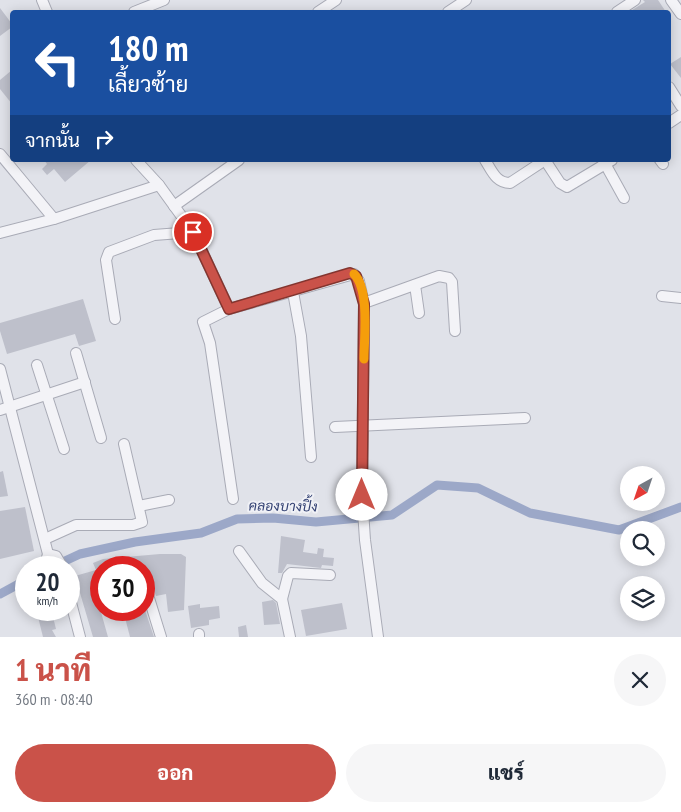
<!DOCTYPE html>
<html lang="th">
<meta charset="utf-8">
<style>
body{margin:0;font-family:"PT Sans Narrow",Sarabun,sans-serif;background:#f6f6f7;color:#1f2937;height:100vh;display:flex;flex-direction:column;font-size:19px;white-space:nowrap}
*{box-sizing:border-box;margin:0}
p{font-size:16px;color:#747a83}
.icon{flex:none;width:28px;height:28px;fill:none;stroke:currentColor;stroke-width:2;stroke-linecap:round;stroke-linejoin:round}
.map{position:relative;height:637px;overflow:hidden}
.details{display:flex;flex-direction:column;background:#fff;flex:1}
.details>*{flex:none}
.guide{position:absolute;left:10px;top:10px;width:661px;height:152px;border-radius:5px;box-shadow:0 2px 12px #0003;background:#1a4fa0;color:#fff;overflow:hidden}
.needle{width:32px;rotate:220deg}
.controls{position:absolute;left:620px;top:466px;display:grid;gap:10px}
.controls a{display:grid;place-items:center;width:45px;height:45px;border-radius:50%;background:#fff;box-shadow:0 2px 12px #0003;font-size:25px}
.speed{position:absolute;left:15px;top:556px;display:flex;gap:10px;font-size:25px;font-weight:700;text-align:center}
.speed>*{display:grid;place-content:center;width:65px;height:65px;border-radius:50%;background:#fff;box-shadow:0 2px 12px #0003;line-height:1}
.speed small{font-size:12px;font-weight:400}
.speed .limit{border:8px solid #d22;background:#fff;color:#111}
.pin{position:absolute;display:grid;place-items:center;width:42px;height:42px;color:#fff;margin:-21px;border:2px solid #fff;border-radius:50%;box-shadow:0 1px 5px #0007}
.me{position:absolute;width:55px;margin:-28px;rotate:0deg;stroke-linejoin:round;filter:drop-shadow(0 0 4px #0008)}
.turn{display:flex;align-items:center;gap:18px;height:105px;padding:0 15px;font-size:22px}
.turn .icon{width:65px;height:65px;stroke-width:2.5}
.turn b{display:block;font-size:35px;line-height:42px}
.then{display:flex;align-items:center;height:48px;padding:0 15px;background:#0003;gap:10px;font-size:19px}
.round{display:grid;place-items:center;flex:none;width:52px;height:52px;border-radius:26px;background:#f6f6f7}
.summary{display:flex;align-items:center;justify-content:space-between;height:85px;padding:0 15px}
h1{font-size:30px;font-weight:800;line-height:38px;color:#ca5249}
.action{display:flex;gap:10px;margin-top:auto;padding:10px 15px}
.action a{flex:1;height:58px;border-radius:30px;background:#ca5249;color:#fff;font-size:20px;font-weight:800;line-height:58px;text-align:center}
.action a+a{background:#f6f6f7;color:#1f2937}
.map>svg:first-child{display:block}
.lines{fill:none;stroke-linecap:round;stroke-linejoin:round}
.canal{stroke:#9ca8c8;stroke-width:9}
.building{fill:#bec0cb}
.street-casing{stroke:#a9abb6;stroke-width:12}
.street{stroke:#f3f3f7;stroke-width:10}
.route-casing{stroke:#83352f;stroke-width:12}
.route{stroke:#ca5249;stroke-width:9}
.slow{stroke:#f59e0b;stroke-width:9}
.labels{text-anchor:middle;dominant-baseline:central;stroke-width:4;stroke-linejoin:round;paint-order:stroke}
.water-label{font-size:14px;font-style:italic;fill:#344273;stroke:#f0f1f6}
</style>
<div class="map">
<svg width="681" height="637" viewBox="0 0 681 637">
<rect width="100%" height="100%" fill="#e0e2e9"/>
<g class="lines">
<g class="canal">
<polyline points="54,566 80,554 135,542 201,533 237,519 273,518 316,522 392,515 437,485 478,488 530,513 619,530 681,507"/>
<polyline points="0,594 26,580"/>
</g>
</g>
<g class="building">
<polygon points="643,0 658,0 666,12 629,12 645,2"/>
<polygon points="0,8 12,24 12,27 0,36"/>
<polygon points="681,57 681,78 670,64"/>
<polygon points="12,70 12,104 0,89 0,80"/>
<polygon points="44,160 91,160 65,182 54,169 47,175 42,169 47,164"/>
<polygon points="83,299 96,341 79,346 75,334 7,354 0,331 0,323"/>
<polygon points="3,471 8,496 0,497 0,472"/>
<polygon points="25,507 34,551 0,559 0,511"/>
<polygon points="281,536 305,540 303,552 317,554 318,548 324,549 323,557 334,558 333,566 322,565 321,568 287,564 282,573 278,573"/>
<polygon points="160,554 181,554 186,557 184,610 168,612 166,594 156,596 150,580 144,575 144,568 101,568 101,574 94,575 91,581 94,587 101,588 101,597 97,598 108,637 93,637 75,576 96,570 93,563 103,559"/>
<polygon points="273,600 276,603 280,624 264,625 262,602"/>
<polygon points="342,603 347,629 306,636 301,610"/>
<polygon points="200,604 200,608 219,606 220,618 209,620 209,625 191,628 188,606"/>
<polygon points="123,610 145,610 154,637 130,637"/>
<polygon points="52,613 56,629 52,630 56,637 43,637 38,617"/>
<polygon points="246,625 248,637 239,637 238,627"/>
</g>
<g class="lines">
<g class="street-casing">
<g id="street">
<polyline points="42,0 47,12"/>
<polyline points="671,0 681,14"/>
<polyline points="134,12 164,0"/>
<polyline points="318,12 336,0"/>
<polyline points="448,12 466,0"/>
<polyline points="617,12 635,0"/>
<polyline points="669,87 681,106"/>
<polyline points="669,123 681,115"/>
<polyline points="0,154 54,219"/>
<polyline points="136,160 159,185 193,232 229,309"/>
<path d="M485,160c7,11 11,23 25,23l35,-23"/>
<polyline points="545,160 560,183 567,187 612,160"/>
<polyline points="603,160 624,198"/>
<polyline points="660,160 663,164"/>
<polyline points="174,206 239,160"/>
<polyline points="0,233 54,219 159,185"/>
<polyline points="415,285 419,313"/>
<polyline points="293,292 301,336 311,457"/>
<polyline points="662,296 681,298"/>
<polyline points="364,303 439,276 449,278 452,282 455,331"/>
<polyline points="115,319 106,260 109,252 154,235 193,232"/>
<polyline points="76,353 101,438"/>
<polyline points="37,365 64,449"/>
<polyline points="0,369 48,554 46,561 50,568"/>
<polyline points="0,410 85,382"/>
<polyline points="335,427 525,418"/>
<polyline points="233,499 210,343 203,322 229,309 354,274 359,281 364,303 362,495 365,540 378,637"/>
<polyline points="139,506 169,500"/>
<polyline points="45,539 76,525 133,525 142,522 124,444"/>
<polyline points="239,551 262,583 282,599 290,637"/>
<polyline points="48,554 56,556 63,568"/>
<polyline points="98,581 101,581"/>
<polyline points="144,582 161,637"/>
<polyline points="69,595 80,637"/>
<polyline points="282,599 288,576 291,573 330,575"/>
<polyline points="199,634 199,637"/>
</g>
</g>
<use href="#street" class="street"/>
</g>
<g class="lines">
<g class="route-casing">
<polyline id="route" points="193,232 229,309 350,273 356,276 364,304 362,495"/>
</g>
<use href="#route" class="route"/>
<path class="slow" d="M354,274c16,16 10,64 10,85"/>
</g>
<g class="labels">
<g class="water-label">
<text transform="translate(283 506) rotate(1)">คลองบางปิ้ง</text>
</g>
</g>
</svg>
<div class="controls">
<a><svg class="needle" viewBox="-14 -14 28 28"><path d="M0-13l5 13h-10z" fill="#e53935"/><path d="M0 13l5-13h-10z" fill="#747a83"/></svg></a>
<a><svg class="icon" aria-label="search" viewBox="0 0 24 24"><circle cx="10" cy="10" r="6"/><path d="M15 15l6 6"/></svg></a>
<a><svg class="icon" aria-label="layers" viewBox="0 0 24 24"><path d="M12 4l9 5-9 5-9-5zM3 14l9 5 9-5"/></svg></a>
</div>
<div class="speed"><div>20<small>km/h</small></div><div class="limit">30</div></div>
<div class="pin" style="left:193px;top:232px;background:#d93025"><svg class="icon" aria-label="arrive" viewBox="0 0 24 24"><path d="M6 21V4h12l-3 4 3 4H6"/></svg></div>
<svg class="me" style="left:362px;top:495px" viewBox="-20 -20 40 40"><circle r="19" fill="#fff"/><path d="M0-13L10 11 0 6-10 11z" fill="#ca5249"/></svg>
<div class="guide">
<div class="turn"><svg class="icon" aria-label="left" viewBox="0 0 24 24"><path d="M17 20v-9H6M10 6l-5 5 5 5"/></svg><div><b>180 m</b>เลี้ยวซ้าย</div></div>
<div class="then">จากนั้น<svg class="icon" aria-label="right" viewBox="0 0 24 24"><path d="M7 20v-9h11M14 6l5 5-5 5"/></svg></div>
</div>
</div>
<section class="details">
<div class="summary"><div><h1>1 นาที</h1><p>360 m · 08:40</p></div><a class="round"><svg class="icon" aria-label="close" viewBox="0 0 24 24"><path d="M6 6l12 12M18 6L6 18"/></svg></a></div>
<div class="action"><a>ออก</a><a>แชร์</a></div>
</section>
